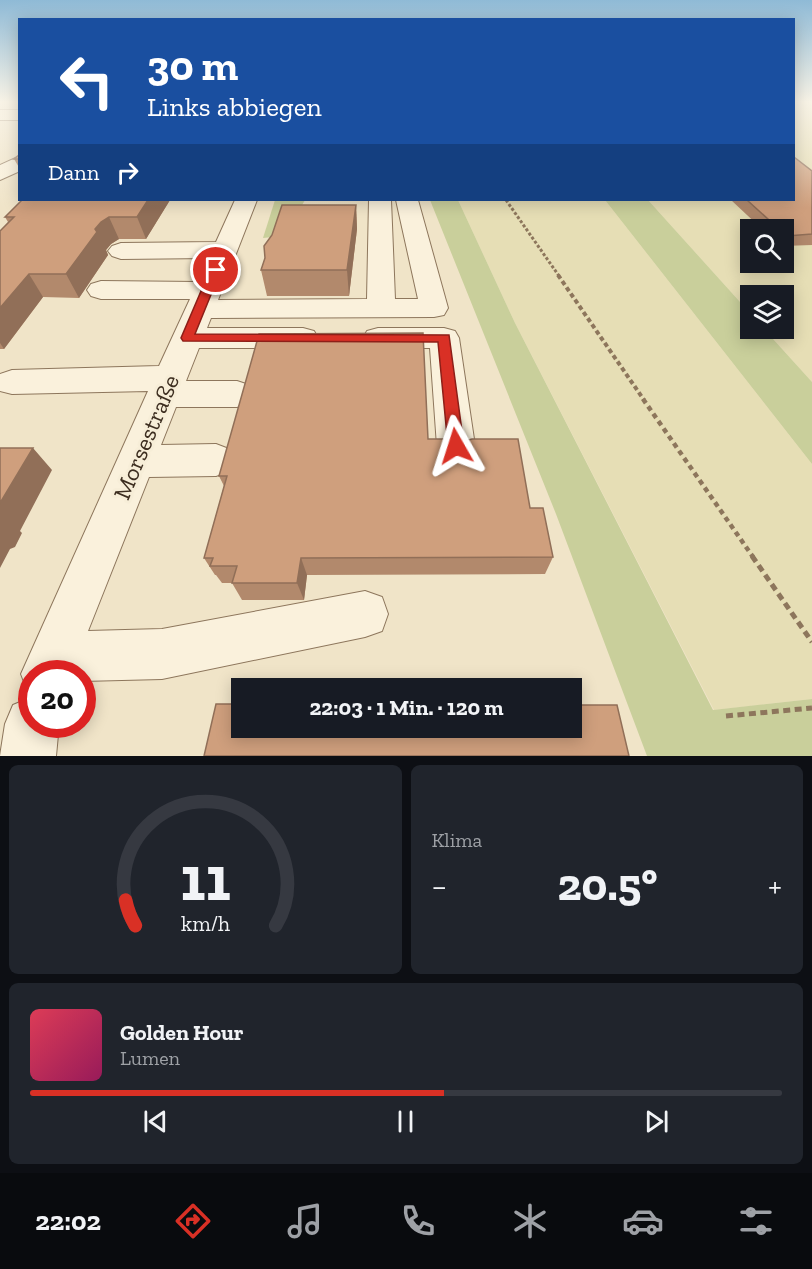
<!DOCTYPE html>
<html lang="de">
<meta charset="utf-8">
<style>
:root{--surface:#171b24;--page:#20242c;--text:#f1f3f6;--muted:#9ea1a6;--line:#363941;--accent:#d93025}
body{margin:0;font-family:"Zilla Slab",serif;background:var(--page);color:var(--text);height:100vh;display:flex;flex-direction:column;font-size:22px;white-space:nowrap}
*{box-sizing:border-box;margin:0}
p{font-size:20px;color:var(--muted)}
.icon{flex:none;width:33px;height:33px;fill:none;stroke:currentColor;stroke-width:2;stroke-linecap:round;stroke-linejoin:round}
.map{position:relative;height:756px;overflow:hidden}
.details{display:flex;flex-direction:column;gap:9px;padding:9px;background:#0d0f14;flex:1}
.details>*{flex:none}
.top-card{position:absolute;left:18px;top:18px;width:777px;height:183px;border-radius:0px;box-shadow:0 3px 15px #0003;background:#1a4fa0;color:#fff;overflow:hidden}
.controls{position:absolute;left:740px;top:219px;display:grid;gap:12px}
.controls a{display:grid;place-items:center;width:54px;height:54px;border-radius:0px;background:var(--surface);box-shadow:0 3px 15px #0003;font-size:30px}
.speed{position:absolute;left:18px;top:660px;display:flex;gap:12px;font-size:30px;font-weight:700;text-align:center}
.speed>*{display:grid;place-content:center;width:78px;height:78px;border-radius:50%;background:var(--surface);box-shadow:0 3px 15px #0003;line-height:1}
.speed .limit{border:9px solid #d22;background:#fff;color:#111}
.pin{position:absolute;display:grid;place-items:center;width:51px;height:51px;color:#fff;margin:-26px;border:3px solid #fff;border-radius:50%;box-shadow:0 2px 6px #0007}
.me{position:absolute;width:66px;margin:-33px;rotate:354deg;stroke-linejoin:round;filter:drop-shadow(0 0 4px #0008)}
.turn{display:flex;align-items:center;gap:21px;height:126px;padding:0 30px;font-size:27px}
.turn .icon{width:78px;height:78px;stroke-width:2.5}
.turn b{display:block;font-size:42px;line-height:51px}
.then{display:flex;align-items:center;height:57px;padding:0 30px;background:#0003;gap:12px;font-size:22px}
.big{font-size:45px;font-weight:700;line-height:1.1}
.details .tile{flex:1;display:flex;flex-direction:column;justify-content:center;gap:9px;min-width:0;padding:0 21px;border-radius:9px;background:var(--page)}
.details .dial{align-items:center;gap:0}
.dial svg{height:156px;overflow:visible;fill:none;stroke:var(--line);stroke-width:7;stroke-linecap:round;text-anchor:middle}
.dial text{fill:var(--text);stroke:none}
.song{display:flex;align-items:center;gap:18px}
.cover{width:72px;height:72px;border-radius:9px;background:linear-gradient(135deg,hsl(350 70% 55%),hsl(330 70% 35%))}
.played{height:6px;border-radius:3px;background:linear-gradient(90deg,var(--accent) 55%,var(--line) 55%)}
.keys{display:flex;justify-content:space-around;direction:ltr}
.heat{display:flex;justify-content:space-between;align-items:center;font-size:33px;direction:ltr}
.details .tiles{flex:1;display:grid;gap:9px;grid-template-columns:1fr 1fr}
.tile:last-child{grid-column:span 2}
.trip{position:absolute;left:231px;top:678px;width:351px;height:60px;border-radius:0px;background:var(--surface);box-shadow:0 3px 15px #0003;font-weight:700;line-height:60px;text-align:center}
.tabs{display:flex;height:96px;justify-content:space-around;align-items:center;background:#090b0e;color:var(--muted)}
.tabs .icon{width:42px;height:42px}
.tabs .active{color:var(--accent)}
.tabs b{font-size:27px;color:var(--text)}
.map>svg:first-child{display:block}
</style>
<div class="map">
<svg width="812" height="756" viewBox="0 0 812 756">
<rect width="100%" height="100%" fill="#f0e4c8"/>
<!-- farmland -->
<g fill="#e6deb5" fill-rule="evenodd">
<path d="M794,102h18v280l-48,-53 19,-1v-32h-33v17l-102,-113h146zM750,230h33v32h-33z"/>
<polygon points="458,200 605,200 812,464 812,699 714,710 515,323"/>
</g>
<!-- green -->
<g fill="#c9cf9b">
<polygon points="275,200 305,200 284,236 263,238"/>
<polygon points="430,200 458,200 515,323 713,710 812,699 812,756 647,756 556,514"/>
<polygon points="605,200 648,200 750,313 750,328 764,329 812,382 812,464"/>
</g>
<g fill="none" stroke-linecap="round" stroke-linejoin="round">
<!-- minor casing -->
<g stroke="#8d765c" stroke-width="2">
<g id="minor">
<rect x="0" y="110" width="20" height="10"/>
<polygon points="20,156 20,171 0,180 0,165"/>
<polygon points="235,200 257,200 218,300 367,299 369,200 391,200 395,299 418,299 396,200 418,200 448,308 444,315 434,317 211,318 207,328 303,328 314,331 318,338 314,345 303,348 199,348 186,381 237,381 249,385 254,394 249,403 237,407 176,407 161,445 216,444 229,449 235,460 229,471 216,476 149,477 88,631 162,629 365,591 382,597 388,614 382,631 365,637 162,679 82,681 82,674 32,674 32,693 28,692 21,674 148,391 12,394 0,391 0,374 12,370 159,366 190,299 101,299 91,296 87,290 91,284 101,281 197,282 209,258 121,259 112,256 108,251 112,246 121,243 216,242"/>
<polygon points="378,328 444,328 455,331 459,338 475,446 469,457 456,461 443,457 437,446 430,348 378,348 367,345 363,338 367,331"/>
<polygon points="32,697 32,724 59,724 56,756 0,756 5,724 13,705"/>
</g>
</g>
<!-- path-far3 -->
<polyline stroke="#8d765c" stroke-width="3" stroke-dasharray="3 2" stroke-linecap="butt" points="506,200 559,276"/>
<!-- path-far2 -->
<polyline stroke="#8d765c" stroke-width="4" stroke-dasharray="4.5 3" stroke-linecap="butt" points="558,275 644,400"/>
<!-- path-far1 -->
<polyline stroke="#8d765c" stroke-width="4.5" stroke-dasharray="5 4" stroke-linecap="butt" points="643,399 753,557"/>
<!-- path -->
<g stroke="#8d765c" stroke-width="5" stroke-dasharray="7 4.5" stroke-linecap="butt">
<polyline points="752,556 812,642"/>
<polyline points="726,716 812,708"/>
</g>
<!-- minor -->
<use href="#minor" fill="#faf1dc" fill-rule="evenodd"/>
</g>
<!-- wall -->
<g fill="#b2896c">
<polygon points="20,154 20,169 14,159"/>
<polygon points="812,171 812,245 783,246 783,230 763,230 731,200 794,200"/>
<polygon points="22,200 170,200 146,239 119,239 111,244 106,250 108,255 79,298 43,297 4,349 0,349 0,231 8,222 5,217"/>
<polygon points="356,205 357,229 349,296 267,296 261,270 272,235"/>
<polygon points="428,439 530,508 553,557 545,574 307,575 304,600 242,600 232,583 222,583 216,575 215,575 204,558 224,486 219,476"/>
</g>
<!-- shaded-wall -->
<g fill="#916f58">
<polygon points="148,200 170,200 146,239 137,217"/>
<polygon points="356,205 357,229 349,296 347,270"/>
<polygon points="109,217 119,239 111,244 106,250 108,255 79,298 66,274 95,229 101,222"/>
<polygon points="29,274 43,297 4,349 0,343 0,308"/>
<polygon points="33,448 52,470 20,531 22,533 15,547 10,549 0,568 0,503"/>
<polygon points="301,558 307,575 304,600 297,583"/>
</g>
<!-- building -->
<g fill="#cf9f7d" stroke="#916f58" stroke-width="1.5">
<polygon points="20,154 20,159 14,159"/>
<polygon points="794,157 812,171 812,234 787,236 783,232 783,230 780,230 747,200 794,200"/>
<polygon points="22,200 148,200 137,217 109,217 101,222 95,229 97,232 66,274 29,274 0,308 0,231 14,217 5,217"/>
<polygon points="282,205 356,205 347,270 261,270 265,258 264,246 272,235"/>
<polygon points="423,333 428,439 445,439 458,443 472,439 518,439 530,508 543,508 553,557 301,558 297,583 232,583 237,566 210,566 213,558 204,558 227,476 219,476 259,334"/>
<polygon points="0,448 33,448 0,503"/>
<polygon points="216,704 242,704 242,728 572,728 572,705 617,705 629,756 204,756"/>
</g>
<!-- sky -->
<linearGradient id="sky" x2="0" y2="1"><stop stop-color="#8fbad6"/><stop offset="0.49" stop-color="#f8f3e6"/><stop offset="1" stop-color="#f8f3e6" stop-opacity="0"/></linearGradient>
<rect width="812" height="208" fill="url(#sky)"/>
<!-- route -->
<polygon fill="#d93025" stroke="#8d1f18" stroke-width="1.5" points="216,267 221,270 195,334 449,335 464,446 461,451 456,452 451,451 448,446 438,342 183,341 181,338 210,270"/>
<g text-anchor="middle" dominant-baseline="central" stroke-width="6" stroke-linejoin="round" paint-order="stroke">
<!-- street labels -->
<g font-size="24" fill="#3d2e20" stroke="#f7eed8">
<text transform="translate(146 437) rotate(-67)">Morsestraße</text>
</g>
</g>
</svg>
<div class="controls">
<a><svg class="icon" aria-label="search" viewBox="0 0 24 24"><circle cx="10" cy="10" r="6"/><path d="M15 15l6 6"/></svg></a>
<a><svg class="icon" aria-label="layers" viewBox="0 0 24 24"><path d="M12 4l9 5-9 5-9-5zM3 14l9 5 9-5"/></svg></a>
</div>
<div class="speed"><div class="limit">20</div></div>
<div class="pin" style="left:216px;top:270px;background:#d93025"><svg class="icon" aria-label="arrive" viewBox="0 0 24 24"><path d="M6 21V4h12l-3 4 3 4H6"/></svg></div>
<svg class="me" style="left:456px;top:446px" viewBox="-20 -20 40 40"><path d="M0-17L14 15 0 8-14 15z" fill="#d93025" stroke="#fff" stroke-width="4"/></svg>
<div class="trip">22:03 · 1 Min. · 120 m</div>
<div class="top-card">
<div class="turn"><svg class="icon" aria-label="left" viewBox="0 0 24 24"><path d="M17 20v-9H6M10 6l-5 5 5 5"/></svg><div><b>30 m</b>Links abbiegen</div></div>
<div class="then">Dann<svg class="icon" aria-label="right" viewBox="0 0 24 24"><path d="M7 20v-9h11M14 6l5 5-5 5"/></svg></div>
</div>
</div>
<section class="details">
<div class="tiles">
<div class="tile dial"><svg viewBox="0 0 100 80">
<path d="M14 69A42 42 0 1 1 86 69"/>
<path d="M14 69A42 42 0 0 1 9 56" stroke="#d93025"/>
<text x="50" y="56" font-size="32" font-weight="700">11</text>
<text x="50" y="72" font-size="11">km/h</text>
</svg></div>
<div class="tile"><p>Klima</p>
<div class="heat"><a>−</a><b class="big">20.5°</b><a>+</a></div>
</div>
<div class="tile">
<div class="song"><i class="cover"></i><div><b>Golden Hour</b><p>Lumen</p></div></div>
<div class="played"></div>
<div class="keys"><svg class="icon" aria-label="previous" viewBox="0 0 24 24"><path d="M18 5L8 12l10 7zM5 5v14"/></svg><svg class="icon" aria-label="pause" viewBox="0 0 24 24"><path d="M8 5v14M16 5v14"/></svg><svg class="icon" aria-label="next" viewBox="0 0 24 24"><path d="M6 5l10 7-10 7zM19 5v14"/></svg></div>
</div>
</div>
</section>
<nav class="tabs">
<b>22:02</b>
<svg class="icon active" aria-label="directions" viewBox="0 0 24 24"><path d="M12 3l9 9-9 9-9-9zM9 14v-3h6M13 9l2 2-2 2"/></svg>
<svg class="icon" aria-label="music" viewBox="0 0 24 24"><path d="M9 18V5l10-2v13"/><circle cx="6" cy="18" r="3"/><circle cx="16" cy="16" r="3"/></svg>
<svg class="icon" aria-label="phone" viewBox="0 0 24 24"><path d="M5 4h4l2 5-3 2q2 4 5 5l2-3 5 2v4C11 20 4 13 5 4z"/></svg>
<svg class="icon" aria-label="climate" viewBox="0 0 24 24"><path d="M12 3v18M4 7l16 10M4 17L20 7"/></svg>
<svg class="icon" aria-label="car" viewBox="0 0 24 24"><path d="M5 17H2v-5l4-1 3-4h7l3 4 3 1v5h-3M9 17h6M6 11h13"/><circle cx="7" cy="17" r="2"/><circle cx="17" cy="17" r="2"/></svg>
<svg class="icon" aria-label="filters" viewBox="0 0 24 24"><path d="M4 7h16M4 17h16"/><circle cx="9" cy="7" r="2"/><circle cx="15" cy="17" r="2"/></svg>
</nav>
